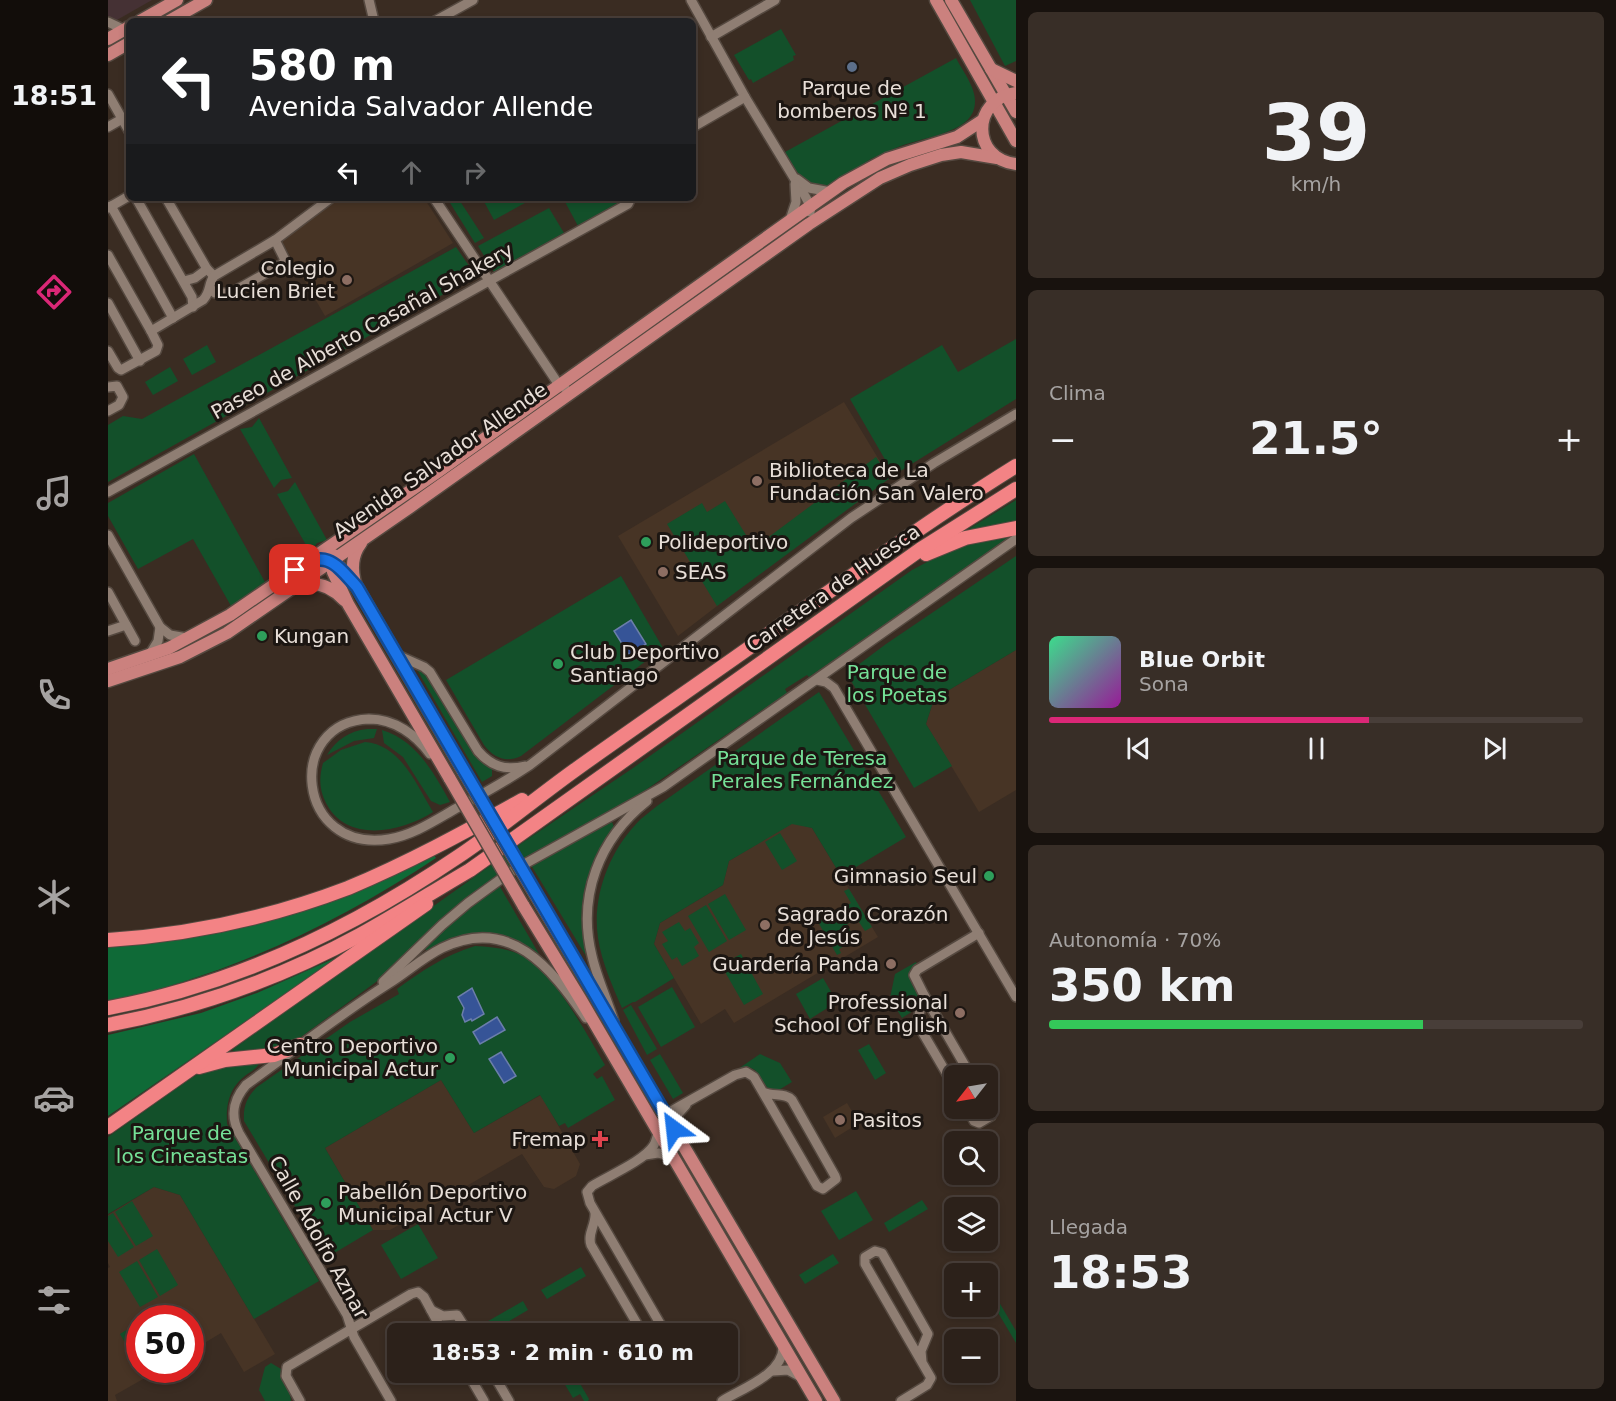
<!DOCTYPE html>
<html lang="es">
<meta charset="utf-8">
<style>
:root{--surface:#2c211a;--page:#382e27;--text:#f1f3f6;--muted:#a6a3a2;--line:#483e39;--accent:#db2777}
body{margin:0;font-family:"DejaVu Sans",sans-serif;background:var(--page);color:var(--text);height:100vh;display:flex;flex-direction:column;font-size:22px;white-space:nowrap}
*{box-sizing:border-box;margin:0}
p{font-size:20px;color:var(--muted)}
.icon{flex:none;width:33px;height:33px;fill:none;stroke:currentColor;stroke-width:2;stroke-linecap:round;stroke-linejoin:round}
.map{position:relative;flex:1;overflow:hidden}
.side{display:flex;flex-direction:column;gap:12px;padding:12px;background:#18120e;width:600px}
.side>*{flex:none}
.top-card{position:absolute;left:18px;top:18px;width:570px;height:183px;border-radius:9px;box-shadow:0 3px 9px #0003,0 0 0 2px var(--line);background:#202124;color:#fff;overflow:hidden}
.needle{width:39px;rotate:239deg}
.tools{position:absolute;left:836px;top:1065px;display:grid;gap:12px}
.tools a{display:grid;place-items:center;width:54px;height:54px;border-radius:9px;background:var(--surface);box-shadow:0 3px 9px #0003,0 0 0 2px var(--line);font-size:30px}
.speed{position:absolute;left:18px;top:1305px;display:flex;gap:12px;font-size:30px;font-weight:700;text-align:center}
.speed>*{display:grid;place-content:center;width:78px;height:78px;border-radius:50%;background:var(--surface);box-shadow:0 3px 9px #0003,0 0 0 2px var(--line);line-height:1}
.speed .limit{border:9px solid #d22;background:#fff;color:#111}
.pin{position:absolute;display:grid;place-items:center;width:51px;height:51px;color:#fff;margin:-26px;border-radius:12px;box-shadow:0 3px 9px #0006}
.me{position:absolute;width:66px;margin:-33px;rotate:330deg;stroke-linejoin:round;filter:drop-shadow(0 0 4px #0008)}
.turn{display:flex;align-items:center;gap:21px;height:126px;padding:0 24px;font-size:27px}
.turn .icon{width:78px;height:78px;stroke-width:2.5}
.turn b{display:block;font-size:42px;line-height:51px}
.lanes{display:flex;align-items:center;height:57px;padding:0 24px;background:#0003;justify-content:center;gap:30px;direction:ltr}
.lanes .off{opacity:.35}
.big{font-size:45px;font-weight:700;line-height:1.1}
.side .widget{flex:1;display:flex;flex-direction:column;justify-content:center;gap:9px;min-width:0;padding:0 21px;border-radius:9px;background:var(--page)}
.side .dial{align-items:center;gap:0}
.dial b{font-size:78px;line-height:1}
.song{display:flex;align-items:center;gap:18px}
.cover{width:72px;height:72px;border-radius:9px;background:linear-gradient(135deg,hsl(150 70% 55%),hsl(300 70% 35%))}
.played{height:6px;border-radius:3px;background:linear-gradient(90deg,var(--accent) 60%,var(--line) 60%)}
.keys{display:flex;justify-content:space-around;direction:ltr}
.heat{display:flex;justify-content:space-between;align-items:center;font-size:33px;direction:ltr}
.charge{height:9px;border-radius:4px;background:linear-gradient(90deg,#34c759 70%,var(--line) 0)}
.trip{position:absolute;left:279px;top:1323px;width:351px;height:60px;border-radius:9px;background:var(--surface);box-shadow:0 3px 9px #0003,0 0 0 2px var(--line);font-weight:700;line-height:60px;text-align:center}
main{display:flex;flex:1;min-height:0}
.tabs{display:flex;flex-direction:column;width:108px;justify-content:space-around;align-items:center;background:#120d0a;color:var(--muted)}
.tabs .icon{width:42px;height:42px}
.tabs .current{color:var(--accent)}
.tabs b{font-size:27px;color:var(--text)}
.map>svg:first-child{display:block}
</style>
<main>
<nav class="tabs">
<b>18:51</b>
<svg class="icon current" aria-label="directions" viewBox="0 0 24 24"><path d="M12 3l9 9-9 9-9-9zM9 14v-3h6M13 9l2 2-2 2"/></svg>
<svg class="icon" aria-label="music" viewBox="0 0 24 24"><path d="M9 18V5l10-2v13"/><circle cx="6" cy="18" r="3"/><circle cx="16" cy="16" r="3"/></svg>
<svg class="icon" aria-label="phone" viewBox="0 0 24 24"><path d="M5 4h4l2 5-3 2q2 4 5 5l2-3 5 2v4C11 20 4 13 5 4z"/></svg>
<svg class="icon" aria-label="climate" viewBox="0 0 24 24"><path d="M12 3v18M4 7l16 10M4 17L20 7"/></svg>
<svg class="icon" aria-label="car" viewBox="0 0 24 24"><path d="M5 17H2v-5l4-1 3-4h7l3 4 3 1v5h-3M9 17h6M6 11h13"/><circle cx="7" cy="17" r="2"/><circle cx="17" cy="17" r="2"/></svg>
<svg class="icon" aria-label="filters" viewBox="0 0 24 24"><path d="M4 7h16M4 17h16"/><circle cx="9" cy="7" r="2"/><circle cx="15" cy="17" r="2"/></svg>
</nav>
<div class="map">
<svg width="908" height="1401" viewBox="0 0 908 1401">
<rect width="100%" height="100%" fill="#3a2c22"/>
<!-- built -->
<g fill="#473425">
<polygon points="233,198 316,198 345,243 217,316 173,240"/>
<polygon points="736,402 782,478 704,533 570,636 510,536"/>
<polygon points="908,650 908,790 871,812 818,724 826,699"/>
<polygon points="684,823 704,828 770,937 626,1023 617,1009 593,1024 546,944 552,923 615,885 621,861"/>
<polygon points="333,1080 366,1133 433,1095 472,1164 468,1176 446,1189 436,1187 414,1154 282,1230 265,1230 217,1148"/>
<polygon points="739,1103 751,1123 727,1138 715,1117"/>
<polygon points="46,1187 72,1195 167,1354 136,1372 113,1333 83,1351 82,1318 32,1318 32,1370 51,1370 7,1395 9,1401 0,1401 0,1268 2,1267 0,1263 0,1215"/>
</g>
<!-- industrial -->
<polygon fill="#453134" points="0,0 44,0 0,25"/>
<!-- green -->
<g fill="#13502a">
<polygon points="862,0 908,0 908,61 897,66"/>
<polygon points="673,29 688,55 685,56 686,60 645,83 643,79 641,80 626,55"/>
<path d="M848,58c8,16 25,35 17,54 -10,23 -56,26 -77,36 -8,3 -17,7 -25,11 -14,8 -36,29 -52,28 -17,-2 -26,-21 -34,-35z"/>
<polygon points="339,198 350,198 376,238 367,243"/>
<polygon points="374,198 426,198 386,220"/>
<polygon points="459,198 516,198 517,199 470,226 456,200"/>
<polygon points="441,208 456,233 386,272 370,246"/>
<polygon points="348,247 368,276 0,482 0,425 15,416 34,419"/>
<polygon points="908,339 908,399 786,475 742,399 834,345 850,372"/>
<polygon points="99,345 108,362 84,375 75,359"/>
<polygon points="62,367 70,381 45,395 37,382"/>
<polygon points="151,418 184,478 173,480 166,488 132,429 144,427"/>
<polygon points="86,454 157,582 123,606 85,539 30,569 0,516 0,503"/>
<polygon points="768,457 782,478 609,606 559,524 594,503 599,512 617,501 646,548"/>
<polygon points="187,482 219,540 209,543 202,552 169,494 180,491"/>
<polygon points="908,500 908,524 854,533"/>
<polygon points="897,535 899,537 899,540 701,677 699,675 677,689 679,693 526,798 423,855 380,883 347,908 272,979 193,1037 171,1048 128,1052 124,1050 414,843 525,768 804,570 853,544"/>
<polygon points="908,556 908,650 826,699 818,724 844,766 806,788 742,679 742,671 778,644"/>
<path d="M513,576l42,72 -142,108c-15,7 -27,2 -37,-11l-38,-65z"/>
<polygon points="308,668 315,671 321,677 368,756 384,769 384,776 374,782"/>
<path d="M711,692l87,145 -65,39 -29,-48 -20,-4 -63,37 -6,24 -63,38 -6,21 20,34 -39,24h-2l-11,6c-10,-23 -20,-45 -24,-70 -6,-40 10,-84 38,-114 6,-7 14,-12 21,-18z"/>
<path d="M259,729h10l-3,9 -20,3 -27,14c9,-15 22,-24 40,-26z"/>
<path d="M274,730c34,10 52,43 68,72l-10,3 -9,-4 -28,-44 -19,-14z"/>
<path d="M257,742c36,3 51,42 68,70 -31,20 -86,32 -107,-9 -7,-13 -7,-26 -3,-40l18,-13z"/>
<path d="M504,822l2,5c-21,28 -34,61 -32,97 0,10 3,22 4,32l-55,-91z"/>
<polygon points="672,833 689,861 674,870 657,842"/>
<path d="M391,885l40,69c-36,-24 -75,-24 -112,-3l-2,-2c22,-24 48,-45 74,-64z"/>
<polygon points="741,889 764,927 757,931 749,919 739,924 745,936 736,941 738,945 731,949 733,953 729,955 710,922 719,917 721,921 728,917 727,912 743,903 736,891"/>
<polygon points="617,894 638,930 621,940 600,904"/>
<polygon points="598,905 619,941 601,952 580,916"/>
<polygon points="571,922 577,931 582,928 591,943 586,947 591,956 574,966 569,957 564,960 554,944 560,941 554,932"/>
<path d="M367,946c20,1 41,3 57,16 26,19 56,74 73,103l-12,9 4,5 5,-3 13,24 -47,28 -3,-5 -6,3 -19,-31 -66,38 -33,-53 -116,68 48,82 -47,28 -82,-137c-1,-15 3,-24 13,-34l93,-65 49,-28 -2,-5c25,-18 48,-34 78,-43z"/>
<polygon points="633,954 655,994 636,1005 613,965"/>
<path d="M808,962l1,2c-14,10 -4,22 3,34l-4,11 -14,9 -12,-20 5,-24z"/>
<polygon points="715,978 729,1002 702,1019 688,994"/>
<polygon points="564,987 587,1027 553,1047 530,1007"/>
<polygon points="523,1005 549,1049 539,1055 515,1010"/>
<polygon points="761,1044 778,1073 767,1080 750,1050"/>
<polygon points="552,1054 575,1093 565,1099 542,1060"/>
<polygon points="652,1054 672,1063 684,1082 669,1091 661,1090 647,1070 641,1067 630,1069"/>
<path d="M152,1061c-3,8 -7,9 -14,14 -17,13 -20,29 -19,49l92,157 -65,38 -74,-124 -26,-8 -46,27v-77l82,-58 15,-9 13,-4z"/>
<polygon points="748,1191 765,1220 731,1240 713,1211"/>
<polygon points="814,1200 820,1209 781,1232 776,1223"/>
<polygon points="24,1201 45,1236 28,1246 7,1212"/>
<polygon points="5,1213 26,1247 10,1257 0,1241 0,1216"/>
<polygon points="310,1224 330,1258 293,1279 273,1245"/>
<polygon points="49,1249 70,1285 52,1296 31,1260"/>
<polygon points="725,1254 731,1263 697,1284 691,1275"/>
<polygon points="29,1261 50,1297 32,1307 11,1272"/>
<polygon points="473,1267 478,1276 439,1299 433,1290"/>
<polygon points="881,1285 908,1331 908,1343 879,1294 879,1286"/>
<polygon points="415,1301 420,1310 381,1333 375,1324"/>
<polygon points="31,1322 31,1367 12,1334"/>
<path d="M163,1363l10,6c-2,13 10,20 10,32h-26l-6,-11 6,-23z"/>
<polygon points="450,1373 466,1373 481,1399 480,1401 476,1401 472,1394 465,1398"/>
</g>
<!-- forest -->
<g fill="#0f6a37">
<path d="M326,855l2,3c-101,67 -210,118 -328,144v-55l44,-4 53,-9z"/>
<polygon points="234,955 0,1116 0,1035 93,1013 149,993"/>
</g>
<!-- water -->
<g fill="#365497" stroke="#6b7eaa" stroke-width="1.5">
<polygon points="523,620 538,644 521,655 506,631"/>
<polygon points="364,988 376,1014 364,1021 363,1019 357,1022 354,1015 356,1008 350,997"/>
<polygon points="389,1017 397,1030 372,1044 365,1032"/>
<polygon points="393,1052 408,1076 396,1083 381,1059"/>
</g>
<g fill="none" stroke-linecap="round" stroke-linejoin="round">
<!-- minor casing -->
<g stroke="#554940" stroke-width="12">
<g id="minor">
<polyline points="261,0 266,21"/>
<polyline points="583,0 637,97 697,196 703,207 702,212"/>
<polyline points="327,21 365,0"/>
<polyline points="0,22 19,31"/>
<polyline points="603,37 667,0"/>
<polyline points="0,94 21,131"/>
<polyline points="0,127 14,119"/>
<polyline points="585,127 637,97"/>
<polyline points="689,179 701,188 723,192"/>
<polyline points="28,198 84,297 85,307"/>
<polyline points="58,198 99,269 106,276"/>
<polyline points="326,198 451,385 457,388"/>
<polyline points="3,206 65,318"/>
<polyline points="0,208 21,196"/>
<polyline points="682,220 688,202 687,184"/>
<polyline points="0,255 43,331"/>
<polyline points="76,281 87,278 99,269"/>
<polyline points="102,288 107,293 123,293 174,264 177,260 167,240"/>
<polyline points="0,303 32,361"/>
<path d="M0,351l10,17 3,2 35,-19 2,-6 -7,-14 52,-31c8,-8 5,-16 11,-24l61,-36 56,-42"/>
<polyline points="0,387 9,386 15,397 11,405 0,411"/>
<polyline points="0,492 520,204 523,198"/>
<polyline points="0,535 52,627 62,635 79,638"/>
<polyline points="0,592 27,641"/>
<polyline points="0,631 18,625"/>
<polyline points="42,654 50,641 52,627"/>
<path d="M287,654l29,13 6,5 48,79c13,15 27,20 47,15"/>
<polyline points="709,680 718,682 726,688 908,997"/>
<path d="M322,754c-14,-19 -35,-35 -61,-35 -85,3 -73,135 20,120 24,-4 45,-18 66,-30 26,-14 51,-28 75,-44l321,-247 83,-55 82,-49"/>
<polyline points="275,982 334,925 360,903 404,871 555,787 908,539"/>
<polyline points="816,995 809,1023 846,1086"/>
<path d="M506,1021c-7,-22 -17,-43 -22,-65 -15,-60 7,-117 55,-155"/>
<polyline points="863,1076 816,995 806,975 809,970 871,933"/>
<polyline points="859,1108 866,1121 871,1123 883,1116 884,1111 879,1103"/>
<polyline points="566,1129 570,1114 578,1105"/>
<polyline points="537,1155 550,1153 563,1156"/>
<path d="M487,1213c1,12 -8,21 -4,32l52,89"/>
<polyline points="323,1310 335,1316 349,1315 361,1334"/>
<path d="M555,1334l-1,-7 -72,-124 -3,-11 5,-6c16,-10 52,-25 62,-41 5,-10 4,-21 12,-31l69,-39 11,-3 8,5 63,109 6,3 13,-10 -1,-3 -43,-76c-7,-8 -19,-3 -29,-8"/>
<polyline points="665,1371 680,1370 693,1377"/>
<polyline points="359,1372 376,1401"/>
<polyline points="384,1372 401,1401"/>
<polyline points="192,1401 178,1376 179,1367 303,1294 310,1292 316,1297 336,1334"/>
<path d="M283,1401l-37,-64 -7,-22 -108,-182c-9,-18 -6,-33 7,-48 47,-34 93,-70 142,-101 18,-11 34,-26 54,-36 68,-33 109,20 144,70"/>
<path d="M614,1401c21,-13 61,-27 61,-54"/>
<polyline points="793,1401 819,1385 823,1378 757,1264 757,1257 767,1251 774,1253 820,1334 813,1351 814,1362"/>
</g>
</g>
<!-- major casing -->
<g stroke="#554940" stroke-width="15">
<g id="major">
<polyline points="828,0 908,141"/>
<polyline points="843,0 908,112"/>
<polyline points="32,21 69,0"/>
<polyline points="61,21 98,0"/>
<polyline points="0,39 21,27"/>
<polyline points="0,55 21,43"/>
<polyline points="883,69 908,81"/>
<path d="M908,93c-45,6 -45,66 0,71"/>
<polyline points="226,555 223,561 225,572 240,604 342,779"/>
<polyline points="221,561 232,567 249,587 355,771"/>
<path d="M192,585c17,-4 32,2 44,15"/>
<path d="M248,586c-5,-16 -5,-30 5,-43"/>
<polyline points="0,669 61,648 122,615 331,471 735,183 779,159 849,137 875,120"/>
<polyline points="0,681 72,657 119,633 302,507 701,224 772,178 802,165 833,155 853,152 889,158"/>
<polyline points="428,896 726,1401"/>
<polyline points="415,905 473,1000 708,1401"/>
</g>
</g>
<!-- highway casing -->
<g stroke="#554940" stroke-width="16">
<g id="highway">
<polyline points="818,554 857,538 908,528"/>
<path d="M0,940c81,-5 164,-23 240,-52 60,-25 117,-56 174,-88"/>
<path d="M0,1008c126,-23 245,-80 351,-152 40,-27 77,-58 116,-86 67,-48 135,-94 202,-142 79,-55 157,-111 239,-162"/>
<path d="M0,1025c88,-17 173,-47 252,-90 38,-21 74,-44 110,-65l451,-321 95,-60"/>
<polyline points="91,1067 117,1060 166,1055 192,1045"/>
<polyline points="0,1127 318,904"/>
</g>
</g>
<!-- minor -->
<use href="#minor" stroke="#8f7e73" stroke-width="9"/>
<!-- major -->
<use href="#major" stroke="#cb817e" stroke-width="12"/>
<!-- highway -->
<use href="#highway" stroke="#f38385" stroke-width="14"/>
<!-- major-bridge casing -->
<g stroke="#554940" stroke-width="15" stroke-linecap="butt">
<g id="major-bridge">
<polyline points="355,771 428,896"/>
<polyline points="342,779 415,905"/>
</g>
</g>
<!-- major-bridge -->
<use href="#major-bridge" stroke="#cb817e" stroke-width="12"/>
</g>
<g fill="none" stroke-linecap="round" stroke-linejoin="round">
<!-- route casing -->
<g stroke="#114b97" stroke-width="15">
<path id="route" d="M187,570c31,-22 41,-6 62,17l317,542"/>
</g>
<!-- route -->
<use href="#route" stroke="#1a73e8" stroke-width="10"/>
</g>
<!-- markers -->
<circle fill="#5c6f8a" stroke="#1c1612" stroke-width="2" cx="744" cy="67" r="6"/>
<g fill="#8d6e63" stroke="#1c1612" stroke-width="2">
<circle cx="239" cy="280" r="6"/>
<circle cx="649" cy="481" r="6"/>
<circle cx="555" cy="572" r="6"/>
<circle cx="657" cy="925" r="6"/>
<circle cx="783" cy="964" r="6"/>
<circle cx="852" cy="1013" r="6"/>
<circle cx="732" cy="1120" r="6"/>
</g>
<g fill="#2e9e5b" stroke="#1c1612" stroke-width="2">
<circle cx="538" cy="542" r="6"/>
<circle cx="154" cy="636" r="6"/>
<circle cx="450" cy="664" r="6"/>
<circle cx="881" cy="876" r="6"/>
<circle cx="342" cy="1058" r="6"/>
<circle cx="218" cy="1203" r="6"/>
</g>
<path fill="#e0444e" stroke="#1c1612" stroke-width="2" d="M489 1130h6v6h6v6h-6v6h-6v-6h-6v-6h6z"/>
<g text-anchor="middle" dominant-baseline="central" stroke-width="6" stroke-linejoin="round" paint-order="stroke">
<!-- poi labels -->
<g font-size="20" fill="#e8dfd8" stroke="#1c1612" text-anchor="start">
<text x="744" y="88" text-anchor="middle">Parque de<tspan x="744" dy="23">bomberos Nº 1</tspan></text>
<text x="227" y="268" text-anchor="end">Colegio<tspan x="227" dy="23">Lucien Briet</tspan></text>
<text x="661" y="470">Biblioteca de La<tspan x="661" dy="23">Fundación San Valero</tspan></text>
<text x="550" y="542">Polideportivo</text>
<text x="567" y="572">SEAS</text>
<text x="166" y="636">Kungan</text>
<text x="462" y="652">Club Deportivo<tspan x="462" dy="23">Santiago</tspan></text>
<text x="869" y="876" text-anchor="end">Gimnasio Seul</text>
<text x="669" y="914">Sagrado Corazón<tspan x="669" dy="23">de Jesús</tspan></text>
<text x="771" y="964" text-anchor="end">Guardería Panda</text>
<text x="840" y="1002" text-anchor="end">Professional<tspan x="840" dy="23">School Of English</tspan></text>
<text x="330" y="1046" text-anchor="end">Centro Deportivo<tspan x="330" dy="23">Municipal Actur</tspan></text>
<text x="744" y="1120">Pasitos</text>
<text x="478" y="1139" text-anchor="end">Fremap</text>
<text x="230" y="1192">Pabellón Deportivo<tspan x="230" dy="23">Municipal Actur V</tspan></text>
</g>
<!-- street labels -->
<g font-size="20" fill="#e8dfd8" stroke="#1c1612">
<text transform="translate(254 331) rotate(-29)">Paseo de Alberto Casañal Shakery</text>
<text transform="translate(332 460) rotate(-35)">Avenida Salvador Allende</text>
<text transform="translate(725 588) rotate(-35)">Carretera de Huesca</text>
<text transform="translate(211 1237) rotate(61)">Calle Adolfo Aznar</text>
</g>
<!-- park labels -->
<g font-size="20" fill="#75e197" stroke="#1c1612">
<text x="789" y="672">Parque de<tspan x="789" dy="23">los Poetas</tspan></text>
<text x="694" y="758">Parque de Teresa<tspan x="694" dy="23">Perales Fernández</tspan></text>
<text x="74" y="1133">Parque de<tspan x="74" dy="23">los Cineastas</tspan></text>
</g>
</g>
</svg>
<div class="tools">
<a><svg class="needle" viewBox="-14 -14 28 28"><path d="M0-13l5 13h-10z" fill="#e53935"/><path d="M0 13l5-13h-10z" fill="#a6a3a2"/></svg></a>
<a><svg class="icon" aria-label="search" viewBox="0 0 24 24"><circle cx="10" cy="10" r="6"/><path d="M15 15l6 6"/></svg></a>
<a><svg class="icon" aria-label="layers" viewBox="0 0 24 24"><path d="M12 4l9 5-9 5-9-5zM3 14l9 5 9-5"/></svg></a>
<a>+</a>
<a>−</a>
</div>
<div class="speed"><div class="limit">50</div></div>
<div class="pin" style="left:187px;top:570px;background:#d93025"><svg class="icon" aria-label="arrive" viewBox="0 0 24 24"><path d="M6 21V4h12l-3 4 3 4H6"/></svg></div>
<svg class="me" style="left:566px;top:1129px" viewBox="-20 -20 40 40"><path d="M0-17L14 15 0 8-14 15z" fill="#1a73e8" stroke="#fff" stroke-width="4"/></svg>
<div class="trip">18:53 · 2 min · 610 m</div>
<div class="top-card">
<div class="turn"><svg class="icon" aria-label="left" viewBox="0 0 24 24"><path d="M17 20v-9H6M10 6l-5 5 5 5"/></svg><div><b>580 m</b>Avenida Salvador Allende</div></div>
<div class="lanes"><svg class="icon" aria-label="left" viewBox="0 0 24 24"><path d="M17 20v-9H6M10 6l-5 5 5 5"/></svg><svg class="icon off" aria-label="ahead" viewBox="0 0 24 24"><path d="M12 20V5M6 11l6-6 6 6"/></svg><svg class="icon off" aria-label="right" viewBox="0 0 24 24"><path d="M7 20v-9h11M14 6l5 5-5 5"/></svg></div>
</div>
</div>
<section class="side">
<div class="widget dial"><b>39</b><p>km/h</p></div>
<div class="widget"><p>Clima</p>
<div class="heat"><a>−</a><b class="big">21.5°</b><a>+</a></div>
</div>
<div class="widget">
<div class="song"><i class="cover"></i><div><b>Blue Orbit</b><p>Sona</p></div></div>
<div class="played"></div>
<div class="keys"><svg class="icon" aria-label="previous" viewBox="0 0 24 24"><path d="M18 5L8 12l10 7zM5 5v14"/></svg><svg class="icon" aria-label="pause" viewBox="0 0 24 24"><path d="M8 5v14M16 5v14"/></svg><svg class="icon" aria-label="next" viewBox="0 0 24 24"><path d="M6 5l10 7-10 7zM19 5v14"/></svg></div>
</div>
<div class="widget"><p>Autonomía · 70%</p><b class="big">350 km</b><div class="charge"></div></div>
<div class="widget"><p>Llegada</p><b class="big">18:53</b></div>
</section>
</main>
